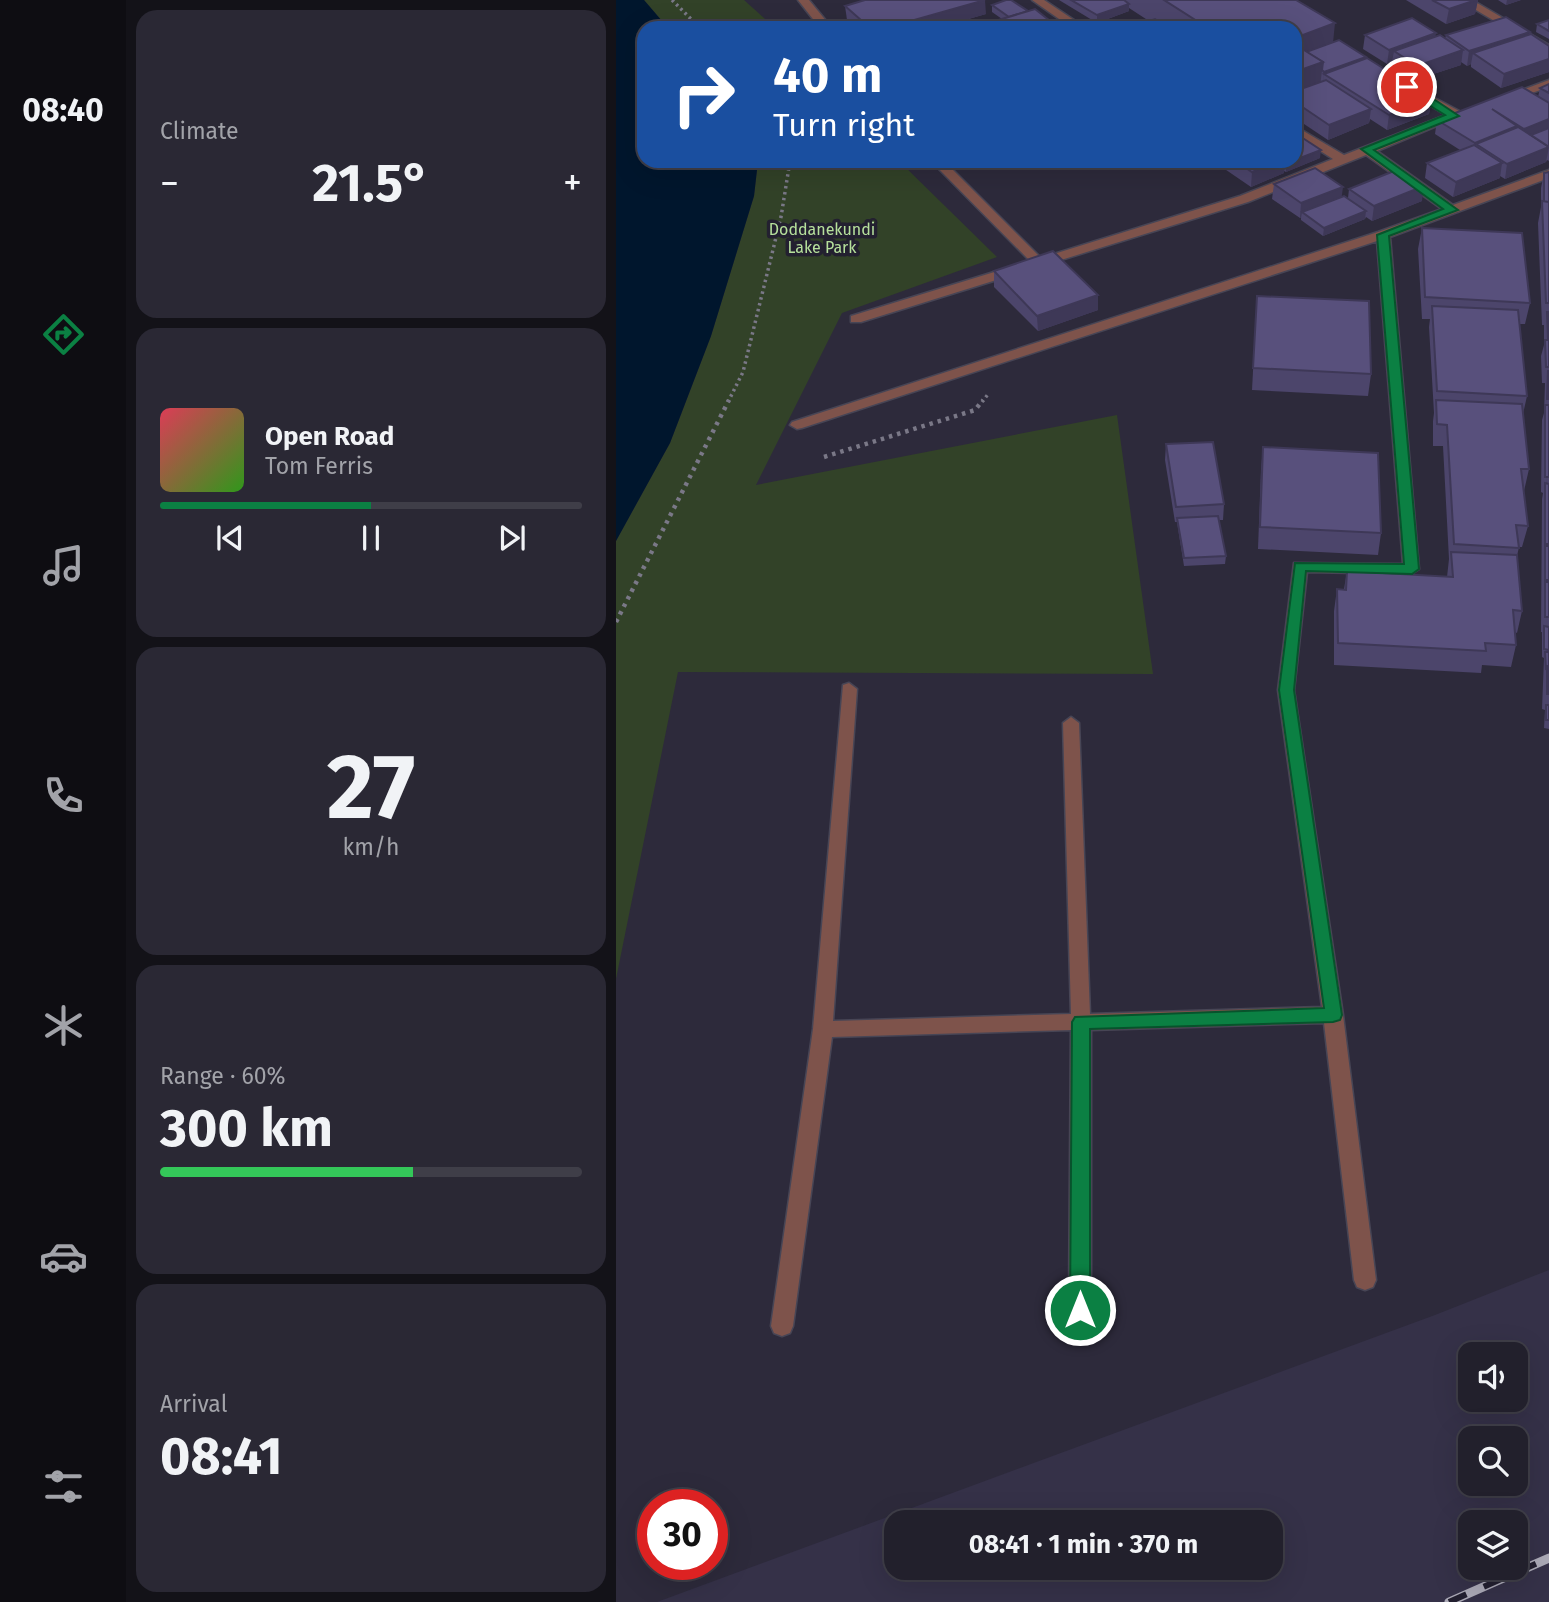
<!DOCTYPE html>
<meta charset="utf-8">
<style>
:root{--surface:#22202c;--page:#2a2834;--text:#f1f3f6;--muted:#a2a3a9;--line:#3f3e48;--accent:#0b8043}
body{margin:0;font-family:"Fira Sans",sans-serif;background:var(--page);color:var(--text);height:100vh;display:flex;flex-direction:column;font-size:26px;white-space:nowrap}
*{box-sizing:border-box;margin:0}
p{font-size:23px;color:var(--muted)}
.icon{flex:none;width:38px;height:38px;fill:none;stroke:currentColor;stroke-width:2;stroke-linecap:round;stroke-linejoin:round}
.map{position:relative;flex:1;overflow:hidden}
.drawer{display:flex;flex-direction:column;gap:10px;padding:10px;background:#131218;width:490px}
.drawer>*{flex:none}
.guide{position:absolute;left:21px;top:21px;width:665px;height:147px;border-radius:21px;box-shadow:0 7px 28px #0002,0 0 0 2px var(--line);background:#1a4fa0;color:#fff;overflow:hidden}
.buttons{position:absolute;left:842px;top:1342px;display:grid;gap:14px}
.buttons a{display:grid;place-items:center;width:70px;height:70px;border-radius:14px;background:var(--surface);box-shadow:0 7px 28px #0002,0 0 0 2px var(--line);font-size:35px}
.speed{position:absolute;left:21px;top:1489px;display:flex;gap:14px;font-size:35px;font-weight:700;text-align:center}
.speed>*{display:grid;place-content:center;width:91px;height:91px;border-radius:50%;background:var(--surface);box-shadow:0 7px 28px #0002,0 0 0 2px var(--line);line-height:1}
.speed .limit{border:10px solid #d22;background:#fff;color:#111}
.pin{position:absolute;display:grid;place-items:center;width:60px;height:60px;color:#fff;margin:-30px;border:4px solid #fff;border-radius:50%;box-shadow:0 2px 7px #0007}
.me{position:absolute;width:77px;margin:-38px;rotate:0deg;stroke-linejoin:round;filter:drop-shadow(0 0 5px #0008)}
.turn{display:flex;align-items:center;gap:24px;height:147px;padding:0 21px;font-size:32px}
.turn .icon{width:91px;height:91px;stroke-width:2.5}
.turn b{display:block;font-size:49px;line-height:60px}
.big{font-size:52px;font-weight:700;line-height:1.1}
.drawer .widget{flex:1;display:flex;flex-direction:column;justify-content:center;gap:10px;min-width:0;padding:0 24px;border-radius:21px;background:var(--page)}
.drawer .dial{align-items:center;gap:0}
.dial b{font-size:91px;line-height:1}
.song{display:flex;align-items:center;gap:21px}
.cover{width:84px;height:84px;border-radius:10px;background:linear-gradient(135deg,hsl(350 70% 55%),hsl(110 70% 35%))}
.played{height:7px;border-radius:4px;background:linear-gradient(90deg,var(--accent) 50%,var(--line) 50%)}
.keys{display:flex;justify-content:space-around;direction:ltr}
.heat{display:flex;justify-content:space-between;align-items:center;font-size:38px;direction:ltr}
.charge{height:10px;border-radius:5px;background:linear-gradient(90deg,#34c759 60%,var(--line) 0)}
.trip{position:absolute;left:268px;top:1510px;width:399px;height:70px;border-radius:21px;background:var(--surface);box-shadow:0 7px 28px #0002,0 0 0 2px var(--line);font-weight:700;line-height:70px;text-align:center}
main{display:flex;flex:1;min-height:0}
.dock{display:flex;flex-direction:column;width:126px;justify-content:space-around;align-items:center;background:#0e0d12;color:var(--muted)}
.dock .icon{width:49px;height:49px}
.dock .selected{color:var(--accent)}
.dock b{font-size:32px;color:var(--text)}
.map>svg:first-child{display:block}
</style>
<main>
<nav class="dock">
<b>08:40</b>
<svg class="icon selected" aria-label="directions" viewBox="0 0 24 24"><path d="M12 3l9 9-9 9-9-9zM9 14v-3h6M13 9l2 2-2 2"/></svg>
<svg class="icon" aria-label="music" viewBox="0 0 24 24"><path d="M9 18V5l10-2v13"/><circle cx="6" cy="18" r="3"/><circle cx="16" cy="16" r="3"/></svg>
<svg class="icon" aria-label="phone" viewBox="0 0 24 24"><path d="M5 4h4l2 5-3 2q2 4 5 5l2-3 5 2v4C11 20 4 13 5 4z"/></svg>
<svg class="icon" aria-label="climate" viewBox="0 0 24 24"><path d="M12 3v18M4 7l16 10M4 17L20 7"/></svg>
<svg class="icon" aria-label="car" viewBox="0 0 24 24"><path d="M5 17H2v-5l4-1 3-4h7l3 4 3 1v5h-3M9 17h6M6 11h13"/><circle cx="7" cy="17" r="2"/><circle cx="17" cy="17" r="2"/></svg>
<svg class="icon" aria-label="filters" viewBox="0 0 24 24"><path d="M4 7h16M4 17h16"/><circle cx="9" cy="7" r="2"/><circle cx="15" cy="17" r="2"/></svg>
</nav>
<section class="drawer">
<div class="widget"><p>Climate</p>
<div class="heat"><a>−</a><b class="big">21.5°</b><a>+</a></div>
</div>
<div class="widget">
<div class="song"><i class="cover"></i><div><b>Open Road</b><p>Tom Ferris</p></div></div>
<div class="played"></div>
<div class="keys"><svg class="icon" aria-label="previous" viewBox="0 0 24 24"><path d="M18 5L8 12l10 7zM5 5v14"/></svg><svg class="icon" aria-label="pause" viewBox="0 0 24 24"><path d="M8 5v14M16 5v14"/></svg><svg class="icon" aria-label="next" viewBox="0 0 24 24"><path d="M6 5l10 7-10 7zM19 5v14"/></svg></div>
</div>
<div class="widget dial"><b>27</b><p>km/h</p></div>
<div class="widget"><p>Range · 60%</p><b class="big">300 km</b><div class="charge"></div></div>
<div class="widget"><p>Arrival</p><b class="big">08:41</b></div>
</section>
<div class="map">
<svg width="933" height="1602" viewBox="0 0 933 1602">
<rect width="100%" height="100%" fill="#2d2a3b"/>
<!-- built -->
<path fill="#353148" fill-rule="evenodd" d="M933,1270v332h-892l778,-287zM854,1354h46v46h-46zM854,1438h46v46h-46zM280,1522h374v46h-374zM854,1522h46v46h-46z"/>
<!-- green -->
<g fill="#324228">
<polygon points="28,0 128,0 159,28 52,28"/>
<polygon points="142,161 283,161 381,257 226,313 140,485 501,415 537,674 62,672 0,979 0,541 54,443 95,336 138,196"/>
</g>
<!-- water -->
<polygon fill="#00162d" points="0,0 28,0 52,28 28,28 28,161 142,161 138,196 95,336 54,443 0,541"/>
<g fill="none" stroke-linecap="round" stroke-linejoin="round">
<!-- street casing -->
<g stroke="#474555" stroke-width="3">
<g id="street">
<polygon points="182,0 193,0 216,28 204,28"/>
<polygon points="416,0 428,0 470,28 456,28"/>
<polygon points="843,0 856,0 933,45 933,53"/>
<polygon points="933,80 933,87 890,102 884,98"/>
<polygon points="796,86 849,114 761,151 837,205 933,170 933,178 774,237 803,569 795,574 691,572 678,690 727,1015 760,1280 757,1287 749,1290 741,1287 738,1280 708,1023 475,1030 475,1310 472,1317 464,1320 456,1317 453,1310 455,1030 216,1037 177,1326 174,1333 166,1336 158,1333 155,1326 197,1029 227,685 233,683 241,689 217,1021 455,1014 447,723 455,717 463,723 474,1014 706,1007 662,690 678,563 787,564 761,241 186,428 181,429 174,425 176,422 762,232 826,209 750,155 632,202 245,322 235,322 235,316 414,261 315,161 328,161 425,258 624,196 717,159 679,135 679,126 728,155 830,115 792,92 792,88"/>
</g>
</g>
<!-- path-far1 -->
<g stroke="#7a7887" stroke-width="3.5" stroke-dasharray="2.5 3.5" stroke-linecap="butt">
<polyline points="56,0 84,28"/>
<polyline points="112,402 127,372 165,217 174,161"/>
<polyline points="366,402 373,393"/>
</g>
<!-- path -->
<g stroke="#7a7887" stroke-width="4.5" stroke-dasharray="3.5 5" stroke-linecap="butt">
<polyline points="208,457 359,410 367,400"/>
<polyline points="0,622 113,400"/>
</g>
<!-- street -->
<use href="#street" fill="#7e534b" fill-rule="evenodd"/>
<!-- rail casing -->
<g stroke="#aba9b6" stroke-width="9">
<polyline id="rail" points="833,1602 933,1558"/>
</g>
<!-- rail -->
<use href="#rail" stroke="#232030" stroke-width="6" stroke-dasharray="19" stroke-linecap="butt"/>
</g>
<!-- wall -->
<g fill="#4c456b">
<polygon points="443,0 680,0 717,42 750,59 816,99 813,114 771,130 754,119 753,123 712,140 679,118 679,28 513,28 533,21 513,8 513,11 481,23"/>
<polygon points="790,0 862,0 859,14 830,24"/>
<polygon points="882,0 905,0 890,5"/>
<polygon points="376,5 412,11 443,27 356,28 386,19 376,12"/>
<polygon points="229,6 370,14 321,28 240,28 231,20"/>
<polygon points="933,20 933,39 920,32 921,24"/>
<polygon points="914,32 914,35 933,46 933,72 885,88 855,67 855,64 851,66 845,62 845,65 799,80 776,65 776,62 771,64 747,49 749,35 819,37 829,39 830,35"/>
<polygon points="933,84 933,161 931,160 930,162 889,179 884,176 884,178 837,197 809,178 811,163 844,150 819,134 821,120 922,97 924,88"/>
<polygon points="704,158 670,172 668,171 668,173 635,187 597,161 679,161"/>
<polygon points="344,161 383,161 352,170"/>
<polygon points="933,172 933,729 928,728 929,710 926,709 928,658 926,657 926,632 925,632 926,499 927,493 925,492 926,420 928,413 929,383 926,383 925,356 928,345 928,325 926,325 922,223 925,207 925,188 928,173"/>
<polygon points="658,184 732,198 733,189 806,201 756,221 750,217 749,219 707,236 685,220 685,218 684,218 656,199"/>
<polygon points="806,228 914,303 909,324 903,324 911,396 907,414 913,469 908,491 912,526 906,547 903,547 901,556 906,611 901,633 899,632 900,645 895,667 866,665 865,673 718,665 718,611 721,589 728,589 731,571 831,577 833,559 827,446 817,446 817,421 818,413 813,327 814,319 806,319 802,249"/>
<polygon points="378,271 482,295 482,310 422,331 378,287"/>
<polygon points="641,296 755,374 752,396 636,390"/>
<polygon points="550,444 608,504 607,520 603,520 610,556 609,564 568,566 561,522 559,522 549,460"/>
<polygon points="647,447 765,533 762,555 642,549 645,469"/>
</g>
<!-- shaded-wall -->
<g fill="#3e3857">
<polygon points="369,0 370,14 321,28 270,28"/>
<polygon points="860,0 862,0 859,14 830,24 833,9"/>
<polygon points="891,0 905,0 890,5"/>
<polygon points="513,4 513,11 481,23 481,15"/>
<polygon points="719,23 716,53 679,67 679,38"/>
<polygon points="914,32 911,46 857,53 855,64 851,66 853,51"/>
<polygon points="820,33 818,48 778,51 776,62 771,64 773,50"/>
<polygon points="847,50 845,65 799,80 801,66"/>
<polygon points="750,57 748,72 708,74 707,87 708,72"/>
<polygon points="933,59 933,72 885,88 888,74"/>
<polygon points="707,62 704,87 679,96 679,72"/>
<polygon points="816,99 813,114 771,130 773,115"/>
<polygon points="755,109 753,123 712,140 713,125"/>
<polygon points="933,119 933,132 905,144 908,129"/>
<polygon points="901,126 898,141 860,144 858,157 856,158 859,143"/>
<polygon points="933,147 930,162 889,179 891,164"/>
<polygon points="705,150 704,158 670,172 670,164"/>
<polygon points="351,161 383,161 352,170"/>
<polygon points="662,161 669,161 668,173 635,187 636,172"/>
<polygon points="886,163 884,178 837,197 840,182"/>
<polygon points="808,186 806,201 756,221 758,206"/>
<polygon points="727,187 725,202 686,212 685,218 684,218 685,203"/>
<polygon points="750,211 749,219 707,236 708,228"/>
<polygon points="482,295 482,310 422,331 421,316"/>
</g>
<!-- building -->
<g fill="#58507c" stroke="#3e3857" stroke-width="2">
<polygon points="249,0 369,0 270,28 254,28 229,6"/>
<polygon points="390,0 395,0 412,11 393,17 376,5"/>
<polygon points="455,0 508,0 513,4 481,15"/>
<polygon points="548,0 680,0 719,23 679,38 679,28 592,28"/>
<polygon points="816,0 860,0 833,9"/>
<polygon points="419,9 443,28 356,28"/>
<polygon points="890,17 914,32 853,51 830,35"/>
<polygon points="796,18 820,33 773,50 749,35"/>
<polygon points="539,19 553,28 513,28"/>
<polygon points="933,20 933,31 921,24"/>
<polygon points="456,23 464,28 443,27"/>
<polygon points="915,34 933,46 933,59 888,74 857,53"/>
<polygon points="824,35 847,50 801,66 778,51"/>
<polygon points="723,40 750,57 708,72 706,70 707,62 690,52"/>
<polygon points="680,45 707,62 679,72 679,46"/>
<polygon points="751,58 816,99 773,115 708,74"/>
<polygon points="710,80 755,109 713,125 679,102 679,91"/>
<polygon points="933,84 933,93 924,88"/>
<polygon points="906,87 933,103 933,119 908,129 876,109 901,126 859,143 821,120"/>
<polygon points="902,127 933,147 891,164 860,144"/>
<polygon points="933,128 933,147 915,135"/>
<polygon points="679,133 705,150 679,160"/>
<polygon points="858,145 886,163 840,182 811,163"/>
<polygon points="620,161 662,161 636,172"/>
<polygon points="699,168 727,187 685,203 658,184"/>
<polygon points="783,169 808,186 758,206 733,189"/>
<polygon points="933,172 933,202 928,202 928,173"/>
<polygon points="728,196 750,211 708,228 686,212"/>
<polygon points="926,201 933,202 933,303 930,303"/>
<polygon points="806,228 906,233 914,303 809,297"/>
<polygon points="437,251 482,295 421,316 378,271"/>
<polygon points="641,296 753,301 755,374 637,368"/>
<polygon points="816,306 902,310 911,396 821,391"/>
<polygon points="931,312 933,312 933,338 932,338"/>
<polygon points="929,340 933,340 933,367 930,367"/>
<polygon points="932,371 933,371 933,399 931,399"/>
<polygon points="820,400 906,404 913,469 905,469 912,526 900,525 903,548 838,544 831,425 821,424"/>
<rect x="929" y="405" width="4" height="72"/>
<polygon points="597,442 608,504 560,507 550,444"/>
<polygon points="647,447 762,453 765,533 644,527"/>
<polygon points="929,483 933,484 933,544 929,544"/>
<polygon points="602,516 610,556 568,558 561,518"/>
<rect x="929" y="546" width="4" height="34"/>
<polygon points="835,552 901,555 906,611 897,610 900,645 869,643 870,651 722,643 721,589 730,590 731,571 837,577"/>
<rect x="929" y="582" width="4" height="35"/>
<polygon points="928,626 933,627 933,650 928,649"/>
<polygon points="929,652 933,652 933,666 931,666 930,670"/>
<rect x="931" y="666" width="2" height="28"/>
<rect x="930" y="705" width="3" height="15"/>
</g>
<!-- route -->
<polygon fill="#0b8043" stroke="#07532c" stroke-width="2" points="787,84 795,84 843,116 758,150 842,210 773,236 803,569 796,574 690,571 678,690 726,1015 724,1020 717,1022 474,1029 474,1310 471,1317 464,1320 457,1317 454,1310 456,1022 459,1017 708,1008 663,690 679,563 788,564 761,235 827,209 745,149 829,115 787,89"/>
<g text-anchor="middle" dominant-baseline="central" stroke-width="7" stroke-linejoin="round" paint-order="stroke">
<!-- far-park labels -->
<g font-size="16" fill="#b6e09c" stroke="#232030">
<text x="206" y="229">Doddanekundi<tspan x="206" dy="18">Lake Park</tspan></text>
</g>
</g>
</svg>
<div class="buttons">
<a><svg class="icon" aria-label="sound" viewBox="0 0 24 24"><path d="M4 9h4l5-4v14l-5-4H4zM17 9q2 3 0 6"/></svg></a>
<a><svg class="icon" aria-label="search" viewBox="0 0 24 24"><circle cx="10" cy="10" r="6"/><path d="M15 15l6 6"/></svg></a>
<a><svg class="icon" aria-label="layers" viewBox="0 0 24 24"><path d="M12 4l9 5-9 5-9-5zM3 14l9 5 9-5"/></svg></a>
</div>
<div class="speed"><div class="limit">30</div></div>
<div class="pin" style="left:791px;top:87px;background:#d93025"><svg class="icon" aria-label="arrive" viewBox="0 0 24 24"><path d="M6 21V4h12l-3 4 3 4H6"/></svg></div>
<svg class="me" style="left:464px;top:1310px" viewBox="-20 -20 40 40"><circle r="17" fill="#0b8043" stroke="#fff" stroke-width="3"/><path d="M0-11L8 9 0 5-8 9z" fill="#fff"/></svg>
<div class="trip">08:41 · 1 min · 370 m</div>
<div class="guide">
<div class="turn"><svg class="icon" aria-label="right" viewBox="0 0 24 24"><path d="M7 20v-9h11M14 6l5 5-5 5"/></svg><div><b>40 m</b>Turn right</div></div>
</div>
</div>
</main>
